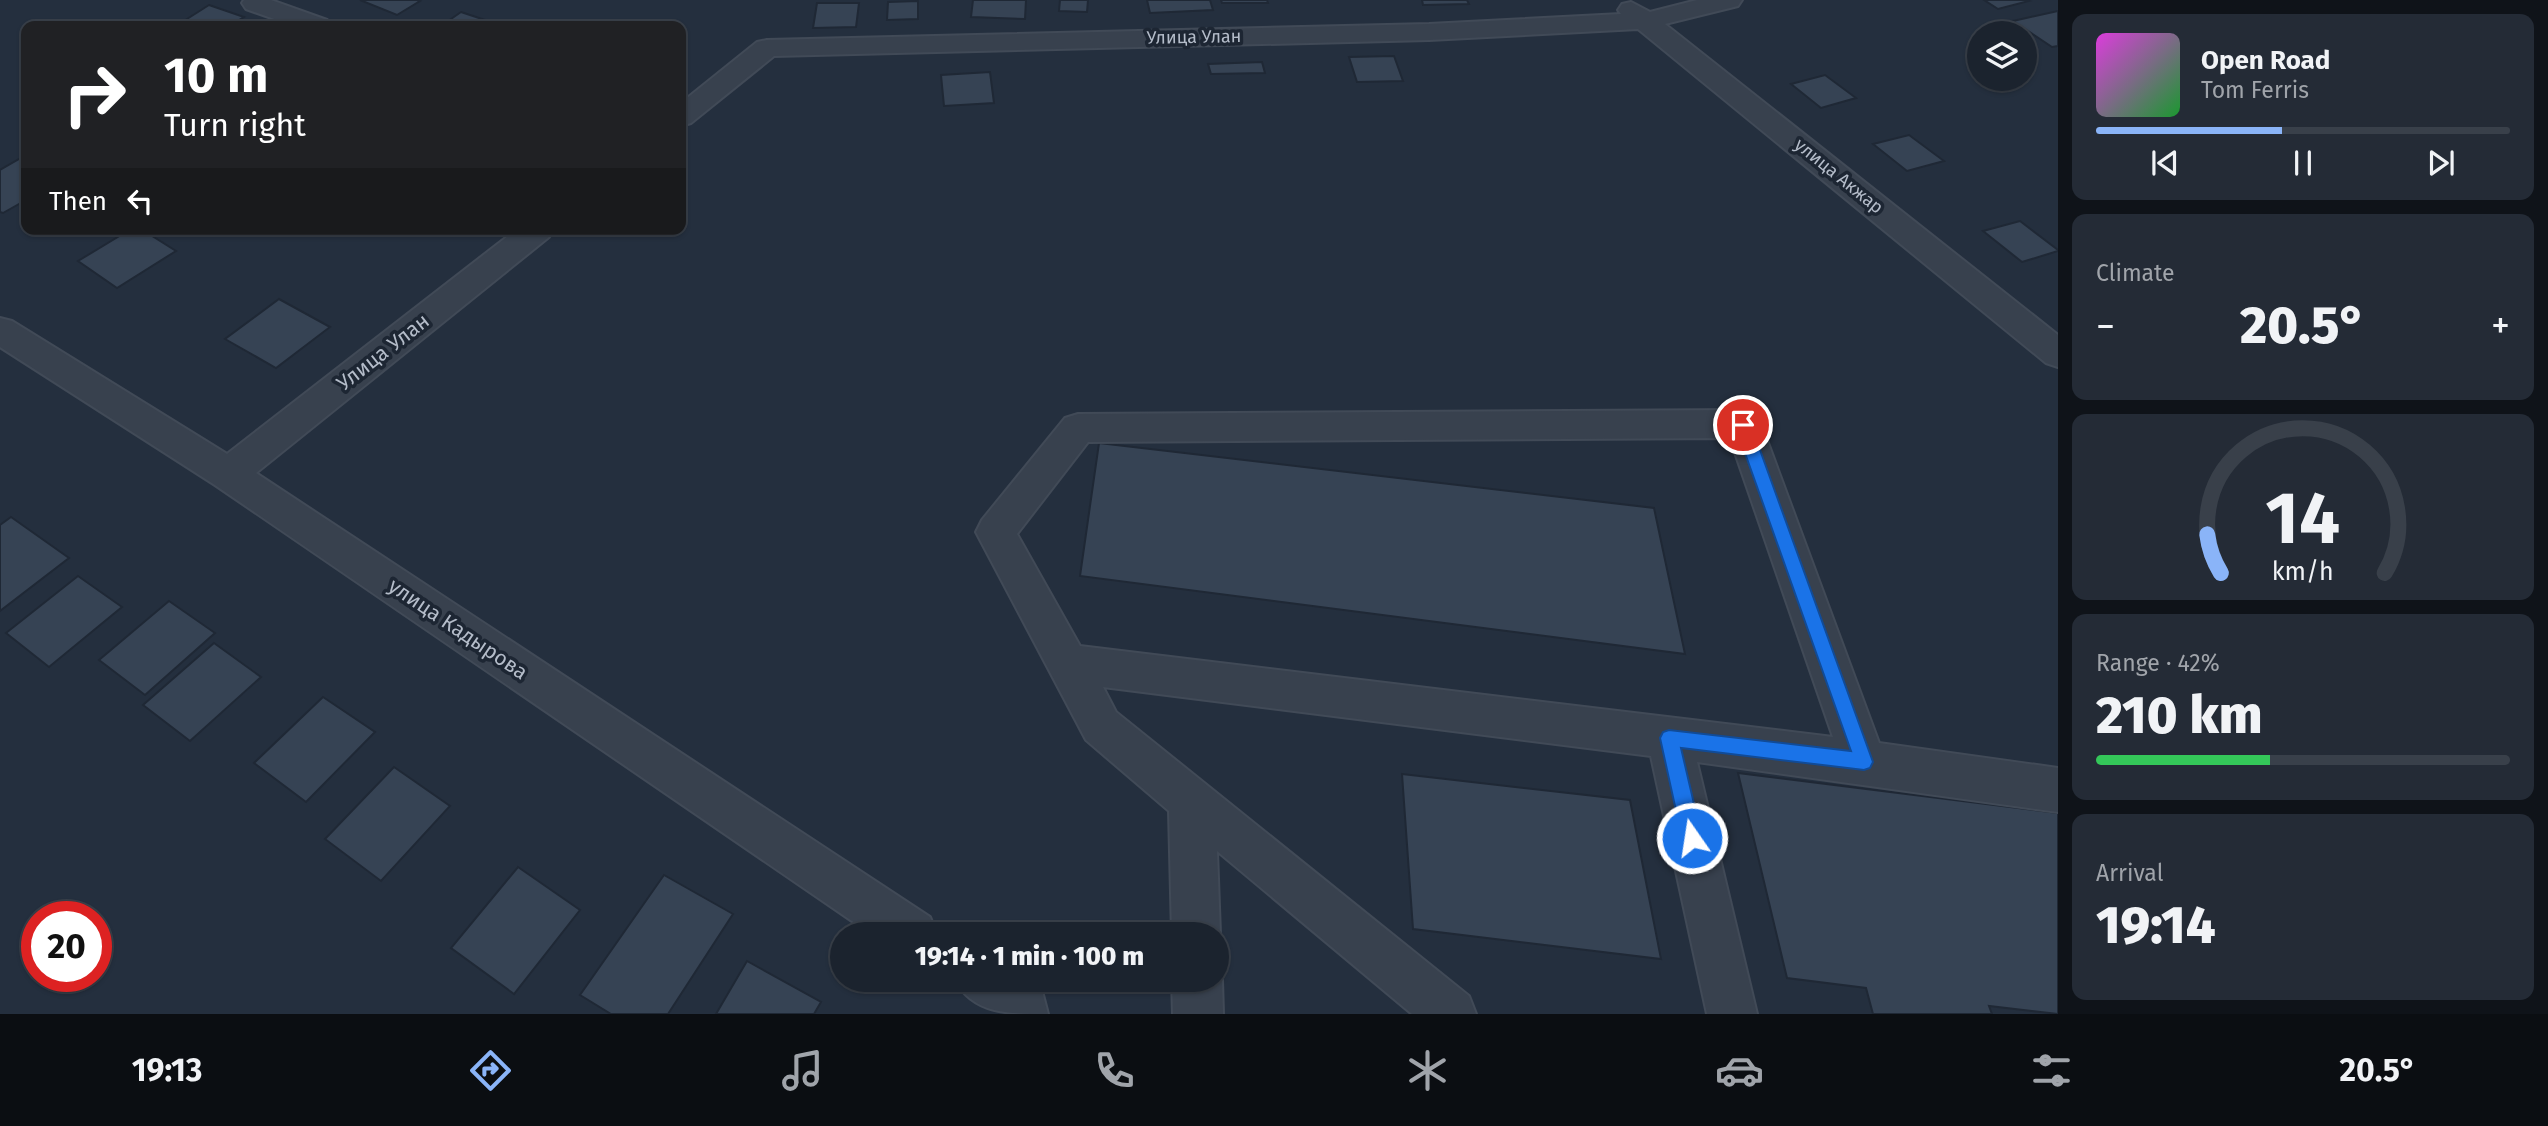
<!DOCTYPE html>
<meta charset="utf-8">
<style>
:root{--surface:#1b232e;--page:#242b36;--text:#f1f3f6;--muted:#a0a4aa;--line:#39404a;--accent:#8ab4f8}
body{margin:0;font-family:"Fira Sans",sans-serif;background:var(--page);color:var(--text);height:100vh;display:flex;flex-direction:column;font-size:26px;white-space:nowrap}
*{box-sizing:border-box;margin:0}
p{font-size:23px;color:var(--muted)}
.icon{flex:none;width:38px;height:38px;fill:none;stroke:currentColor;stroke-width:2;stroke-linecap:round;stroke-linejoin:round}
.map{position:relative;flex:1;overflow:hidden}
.panel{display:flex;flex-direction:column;gap:14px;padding:14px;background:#0f1319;width:490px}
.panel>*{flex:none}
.banner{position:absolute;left:21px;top:21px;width:665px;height:214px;border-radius:14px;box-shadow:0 2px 5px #0004,0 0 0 2px var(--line);background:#202124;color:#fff;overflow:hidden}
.buttons{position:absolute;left:1967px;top:21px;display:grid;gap:14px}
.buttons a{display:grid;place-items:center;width:70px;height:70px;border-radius:50%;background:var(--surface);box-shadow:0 2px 5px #0004,0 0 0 2px var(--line);font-size:35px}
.speed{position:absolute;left:21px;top:901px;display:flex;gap:14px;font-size:35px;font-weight:700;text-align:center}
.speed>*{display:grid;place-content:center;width:91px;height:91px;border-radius:50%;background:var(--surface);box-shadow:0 2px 5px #0004,0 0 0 2px var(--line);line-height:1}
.speed .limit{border:10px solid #d22;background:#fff;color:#111}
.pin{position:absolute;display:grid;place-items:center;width:60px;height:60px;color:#fff;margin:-30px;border:4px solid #fff;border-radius:50%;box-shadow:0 2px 7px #0007}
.me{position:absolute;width:77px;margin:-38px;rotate:347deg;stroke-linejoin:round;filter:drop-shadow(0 0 5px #0008)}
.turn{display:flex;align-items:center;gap:24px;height:147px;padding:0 28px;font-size:32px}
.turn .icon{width:91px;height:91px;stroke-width:2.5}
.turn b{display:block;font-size:49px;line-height:60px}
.then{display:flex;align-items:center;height:66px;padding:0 28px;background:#0003;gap:14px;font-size:26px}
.big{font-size:52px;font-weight:800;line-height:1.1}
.panel .tile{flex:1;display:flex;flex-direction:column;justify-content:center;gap:10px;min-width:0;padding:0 24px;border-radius:14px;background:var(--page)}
.panel .dial{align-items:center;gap:0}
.dial svg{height:182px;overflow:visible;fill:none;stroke:var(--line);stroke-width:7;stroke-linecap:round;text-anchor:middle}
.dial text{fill:var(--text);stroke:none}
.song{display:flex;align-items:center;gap:21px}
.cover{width:84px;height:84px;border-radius:10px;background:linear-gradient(135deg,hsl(300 70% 55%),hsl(130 70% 35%))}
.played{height:7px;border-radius:4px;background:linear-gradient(90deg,var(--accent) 45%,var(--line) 45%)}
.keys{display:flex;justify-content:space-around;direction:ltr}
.heat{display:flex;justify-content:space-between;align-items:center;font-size:38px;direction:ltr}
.charge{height:10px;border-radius:5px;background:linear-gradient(90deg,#34c759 42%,var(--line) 0)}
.trip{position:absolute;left:830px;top:922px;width:399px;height:70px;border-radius:35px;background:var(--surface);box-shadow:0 2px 5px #0004,0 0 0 2px var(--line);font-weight:800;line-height:70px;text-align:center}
.tab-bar{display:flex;height:112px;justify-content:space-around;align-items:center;background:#0b0e12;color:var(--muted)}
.tab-bar .icon{width:49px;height:49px}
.tab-bar .current{color:var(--accent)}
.tab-bar b{font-size:32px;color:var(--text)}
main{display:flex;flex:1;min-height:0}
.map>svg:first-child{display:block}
</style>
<main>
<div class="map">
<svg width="2058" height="1014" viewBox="0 0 2058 1014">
<rect width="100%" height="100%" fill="#242f3e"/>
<!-- building -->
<g fill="#364354" stroke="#1f2835" stroke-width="2">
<polygon points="360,0 417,0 420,1 397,15"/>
<polygon points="973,0 1026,0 1025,19 971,17"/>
<polygon points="1060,0 1088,0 1087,12 1059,11"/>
<polygon points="1147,0 1210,0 1213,10 1150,13"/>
<polygon points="1221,0 1267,0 1268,3 1222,3"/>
<polygon points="1422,0 1467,0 1469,4 1423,5"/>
<polygon points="1984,0 2026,0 2029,1 1998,9"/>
<polygon points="918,1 918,19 887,20 888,2"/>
<polygon points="817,3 859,3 856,27 813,28"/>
<polygon points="209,5 244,17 229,26 176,26"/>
<polygon points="2058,11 2058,46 2052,47 2013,21"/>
<polygon points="461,12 503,26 441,26"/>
<polygon points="1394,56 1403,81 1357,82 1349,57"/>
<polygon points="1262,62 1265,73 1211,74 1208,64"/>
<polygon points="990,72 994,103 944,106 941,75"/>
<polygon points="1825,75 1856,98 1821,108 1791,84"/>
<polygon points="1909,135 1944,161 1907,171 1873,144"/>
<polygon points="26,155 26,200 3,213 0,212 0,170"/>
<polygon points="2020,221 2058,250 2058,251 2022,262 1983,231"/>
<polygon points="131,229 141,229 176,251 117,288 78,261"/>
<polygon points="279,299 330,327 276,368 225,339"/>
<polygon points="1099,443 1654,508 1685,654 1080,576"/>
<polygon points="11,517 69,558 0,611 0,525"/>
<polygon points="78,576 122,607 49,667 6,633"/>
<polygon points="169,601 215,633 145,695 99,660"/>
<polygon points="214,643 261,677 190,741 143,705"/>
<polygon points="323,697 375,732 306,802 254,763"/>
<polygon points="394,767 450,806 381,881 325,839"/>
<polygon points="1738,773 2058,813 2058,1014 1989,1006 1992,1014 1873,1014 1866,988 1787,978"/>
<polygon points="1402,774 1630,800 1661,959 1413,929"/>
<polygon points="518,867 580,910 514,994 451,948"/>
<polygon points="664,875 733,914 668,1014 611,1014 580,995"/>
<polygon points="747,961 821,1002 814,1014 716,1014"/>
</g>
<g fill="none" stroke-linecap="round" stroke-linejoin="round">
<!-- minor casing -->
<g stroke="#414a57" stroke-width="4">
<g id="minor">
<polygon points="244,0 271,0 327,20 331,26 294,26 246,9 242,3"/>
<polygon points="1697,0 1742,0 1738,6 1665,24 2058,335 2058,367 2046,363 1638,29 1429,40 774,56 691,123 681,126 681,103 757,42 767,40 1429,24 1621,14 1618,10 1622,4 1631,2 1650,12"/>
<polygon points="517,229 554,229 549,237 256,473 930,917 937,934 871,934 215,485 0,347 0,318 12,321 227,454"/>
<path d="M1743,410l13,4 5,10 118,319 179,25v44l-361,-50 60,252h-50l-56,-258 -548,-69 13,25 353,284 7,18h-64l-195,-163 3,83 -4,10v-10h-44l-3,-123 -83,-71 -110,-208 6,-12 83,-102 13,-4zM1730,438l103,299 -753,-91 -63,-112 71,-92z"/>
<polygon points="1216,966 1222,980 1223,1014 1173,1014 1172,980 1216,980"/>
<path d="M955,980h70l17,11 6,23c-39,0 -75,0 -93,-34z"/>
</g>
</g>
<!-- minor -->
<use href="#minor" fill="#38414e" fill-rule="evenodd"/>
</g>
<!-- route -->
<polygon fill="#1a73e8" stroke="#114b97" stroke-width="2" points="1743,419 1751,425 1873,762 1870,768 1864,770 1681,748 1702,838 1699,845 1692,848 1685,845 1682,838 1660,738 1663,732 1669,730 1851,751 1735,425"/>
<g text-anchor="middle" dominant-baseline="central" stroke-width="7" stroke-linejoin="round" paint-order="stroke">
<!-- far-street labels -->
<g font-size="18" fill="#b4bcc9" stroke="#1d2633">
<text transform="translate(1194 37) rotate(-1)">Улица Улан</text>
<text transform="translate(1839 176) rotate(39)">улица Акжар</text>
</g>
<!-- street labels -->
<g font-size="21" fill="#b4bcc9" stroke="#1d2633">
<text transform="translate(383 352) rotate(-38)">Улица Улан</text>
<text transform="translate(458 629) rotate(34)">улица Кадырова</text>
</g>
</g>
</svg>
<div class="buttons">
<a><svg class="icon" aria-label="layers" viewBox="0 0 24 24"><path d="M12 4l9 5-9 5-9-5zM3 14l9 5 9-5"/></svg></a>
</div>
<div class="speed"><div class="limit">20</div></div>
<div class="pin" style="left:1743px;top:425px;background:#d93025"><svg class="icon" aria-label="arrive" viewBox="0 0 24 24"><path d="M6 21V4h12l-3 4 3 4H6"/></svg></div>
<svg class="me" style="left:1692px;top:838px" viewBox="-20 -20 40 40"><circle r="17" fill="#1a73e8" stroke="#fff" stroke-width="3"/><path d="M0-11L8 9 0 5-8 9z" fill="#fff"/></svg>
<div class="trip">19:14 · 1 min · 100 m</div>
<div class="banner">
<div class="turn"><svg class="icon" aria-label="right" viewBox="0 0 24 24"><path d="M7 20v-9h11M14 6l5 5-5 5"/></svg><div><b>10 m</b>Turn right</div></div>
<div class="then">Then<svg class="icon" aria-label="left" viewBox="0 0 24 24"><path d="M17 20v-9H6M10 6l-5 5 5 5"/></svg></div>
</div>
</div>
<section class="panel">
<div class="tile">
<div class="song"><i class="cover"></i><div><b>Open Road</b><p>Tom Ferris</p></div></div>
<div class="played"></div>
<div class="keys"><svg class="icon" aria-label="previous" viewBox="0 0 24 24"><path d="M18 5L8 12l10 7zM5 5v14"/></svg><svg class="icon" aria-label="pause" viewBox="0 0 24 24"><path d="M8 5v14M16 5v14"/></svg><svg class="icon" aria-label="next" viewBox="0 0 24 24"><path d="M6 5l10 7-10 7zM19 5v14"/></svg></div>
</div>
<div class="tile"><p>Climate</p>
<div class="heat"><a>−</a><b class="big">20.5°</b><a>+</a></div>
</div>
<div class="tile dial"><svg viewBox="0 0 100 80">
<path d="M14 69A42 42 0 1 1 86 69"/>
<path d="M14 69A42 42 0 0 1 8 52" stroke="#8ab4f8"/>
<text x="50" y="56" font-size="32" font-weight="700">14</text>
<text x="50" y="72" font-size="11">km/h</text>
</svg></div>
<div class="tile"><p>Range · 42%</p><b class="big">210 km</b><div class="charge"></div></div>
<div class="tile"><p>Arrival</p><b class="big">19:14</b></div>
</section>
</main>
<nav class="tab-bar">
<b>19:13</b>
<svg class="icon current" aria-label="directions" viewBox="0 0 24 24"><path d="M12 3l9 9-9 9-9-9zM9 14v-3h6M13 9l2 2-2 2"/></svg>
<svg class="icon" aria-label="music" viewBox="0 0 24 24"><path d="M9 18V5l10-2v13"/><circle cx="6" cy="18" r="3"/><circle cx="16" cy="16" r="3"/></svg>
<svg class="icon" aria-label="phone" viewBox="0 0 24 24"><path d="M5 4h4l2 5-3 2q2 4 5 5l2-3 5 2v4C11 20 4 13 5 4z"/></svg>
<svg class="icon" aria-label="climate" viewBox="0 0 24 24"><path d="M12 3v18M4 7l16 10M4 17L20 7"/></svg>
<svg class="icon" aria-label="car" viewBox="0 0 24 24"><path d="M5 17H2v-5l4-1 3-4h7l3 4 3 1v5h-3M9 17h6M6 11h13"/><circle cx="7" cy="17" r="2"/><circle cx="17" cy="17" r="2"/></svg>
<svg class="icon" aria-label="filters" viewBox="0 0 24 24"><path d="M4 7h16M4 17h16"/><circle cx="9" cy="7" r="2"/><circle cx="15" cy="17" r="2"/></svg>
<b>20.5°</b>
</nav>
